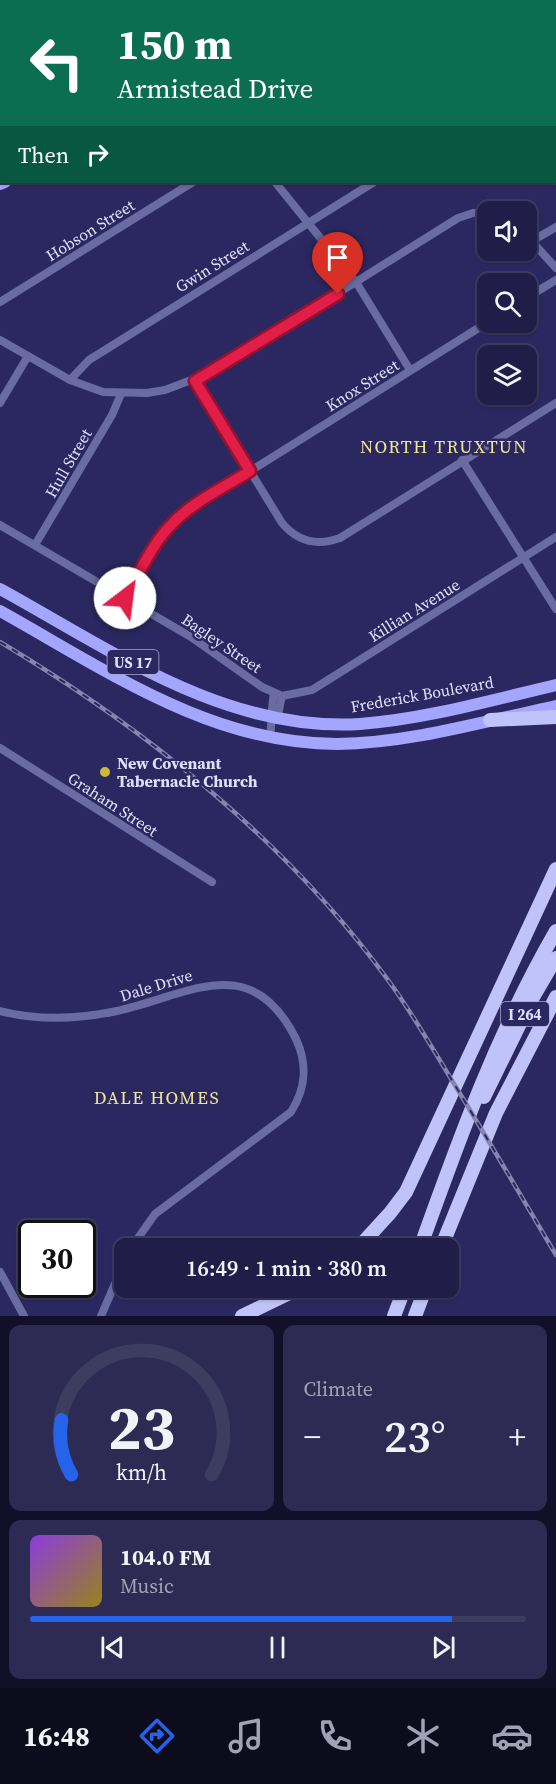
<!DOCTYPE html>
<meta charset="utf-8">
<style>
:root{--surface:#201e49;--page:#2d2b53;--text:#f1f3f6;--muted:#a2a2b4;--line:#3d3c61;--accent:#2563eb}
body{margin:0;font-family:"Source Serif 4",serif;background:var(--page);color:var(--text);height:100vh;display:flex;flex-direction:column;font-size:22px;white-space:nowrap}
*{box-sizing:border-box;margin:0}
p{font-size:20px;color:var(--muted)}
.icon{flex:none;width:33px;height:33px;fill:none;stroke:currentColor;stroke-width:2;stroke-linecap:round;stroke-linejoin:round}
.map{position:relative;height:1316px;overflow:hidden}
.drawer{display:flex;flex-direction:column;gap:9px;padding:9px;background:#121028;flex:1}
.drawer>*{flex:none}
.top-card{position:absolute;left:0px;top:0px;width:556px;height:183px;box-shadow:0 2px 4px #0004,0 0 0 2px var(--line);background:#0b6e4f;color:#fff;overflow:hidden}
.tools{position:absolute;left:477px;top:201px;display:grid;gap:12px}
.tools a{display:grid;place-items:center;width:60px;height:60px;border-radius:12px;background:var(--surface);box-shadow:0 2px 4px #0004,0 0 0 2px var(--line);font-size:30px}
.speed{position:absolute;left:18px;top:1220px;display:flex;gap:12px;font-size:30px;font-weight:700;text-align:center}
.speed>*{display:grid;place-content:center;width:78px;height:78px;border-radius:50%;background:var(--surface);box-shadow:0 2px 4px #0004,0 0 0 2px var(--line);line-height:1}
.speed .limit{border:3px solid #111;border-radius:9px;background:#fff;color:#111}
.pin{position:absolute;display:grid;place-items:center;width:51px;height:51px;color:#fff;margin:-62px -26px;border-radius:50% 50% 50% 0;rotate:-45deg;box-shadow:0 0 6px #0007}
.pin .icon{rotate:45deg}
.me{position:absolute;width:66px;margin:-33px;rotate:30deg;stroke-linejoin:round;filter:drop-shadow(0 0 4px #0008)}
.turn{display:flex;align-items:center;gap:21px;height:126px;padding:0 18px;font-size:27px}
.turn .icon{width:78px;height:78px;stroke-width:2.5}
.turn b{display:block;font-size:42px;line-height:51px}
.then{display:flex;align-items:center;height:57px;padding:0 18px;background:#0003;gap:12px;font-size:22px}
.big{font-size:45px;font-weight:600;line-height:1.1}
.drawer .card{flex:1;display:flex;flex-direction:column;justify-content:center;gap:9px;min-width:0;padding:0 21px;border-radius:12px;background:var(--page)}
.drawer .dial{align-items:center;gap:0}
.dial svg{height:156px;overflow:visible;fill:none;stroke:var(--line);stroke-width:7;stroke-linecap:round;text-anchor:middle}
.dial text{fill:var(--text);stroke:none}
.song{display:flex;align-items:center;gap:18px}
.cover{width:72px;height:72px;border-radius:9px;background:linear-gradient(135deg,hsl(270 70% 55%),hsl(50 70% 35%))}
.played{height:6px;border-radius:3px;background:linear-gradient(90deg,var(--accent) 85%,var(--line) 85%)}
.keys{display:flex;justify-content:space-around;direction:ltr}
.heat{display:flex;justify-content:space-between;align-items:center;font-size:33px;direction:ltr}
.drawer .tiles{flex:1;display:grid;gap:9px;grid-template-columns:1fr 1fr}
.card:last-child{grid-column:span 2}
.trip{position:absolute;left:114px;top:1238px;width:345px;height:60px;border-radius:12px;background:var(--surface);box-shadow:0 2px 4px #0004,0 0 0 2px var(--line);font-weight:600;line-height:60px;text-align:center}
.tab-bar{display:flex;height:96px;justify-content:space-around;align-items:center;background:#0d0c1d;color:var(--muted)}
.tab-bar .icon{width:42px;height:42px}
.tab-bar .selected{color:var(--accent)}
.tab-bar b{font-size:27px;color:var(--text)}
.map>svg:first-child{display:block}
</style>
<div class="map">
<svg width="556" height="1316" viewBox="0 0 556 1316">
<rect width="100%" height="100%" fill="#2b2861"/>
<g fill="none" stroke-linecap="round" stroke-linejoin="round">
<!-- minor -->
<g stroke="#696ba1" stroke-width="8">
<polyline points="141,0 142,2"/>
<polyline points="518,0 520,2"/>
<polyline points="105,2 108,0"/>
<polyline points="475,2 477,0"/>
<polyline points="555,50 556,51"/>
<polyline points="0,67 2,66"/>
<polyline points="275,182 356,282 410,370"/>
<polyline points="526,235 556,268"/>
<polyline points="532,241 556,227"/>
<polyline points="526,298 556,280"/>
<polyline points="0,302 193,182"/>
<polyline points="0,340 70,380 103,392 147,393 165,390 212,372 458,218 473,213 488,212"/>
<polyline points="70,380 89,360 374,182"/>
<path d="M195,381l87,142c16,19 36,23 58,15l216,-135"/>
<polyline points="0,403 28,356"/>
<polyline points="462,460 556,609"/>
<polyline points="0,525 191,637 262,687 282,696 312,690 556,537"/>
<polyline points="35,545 112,415 121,394"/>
<polyline points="125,598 163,534 185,512 488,322"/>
<polyline points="274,717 278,715 282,696"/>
<path d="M270,738c2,-16 1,-29 4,-45"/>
<polyline points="0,748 212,882"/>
<path d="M0,1011c39,10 79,8 117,0 70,-15 134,-63 179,28 12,26 10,49 -5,73l-136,102 -24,34"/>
<polyline points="0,1272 24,1316"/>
<polyline points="101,1316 124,1263"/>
</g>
<!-- primary -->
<g stroke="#a3a5fe" stroke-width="12">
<polyline points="295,2 297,0"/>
<polyline points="0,184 5,182"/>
<path d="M0,589c113,62 225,143 360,135 66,-5 132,-24 196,-39"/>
<path d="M0,611c106,59 211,133 337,133 74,-1 148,-23 219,-38"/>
</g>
<!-- motorway -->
<g stroke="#c0c3f9" stroke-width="14">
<polyline points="490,720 556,717"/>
<polyline points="484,1097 532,999 556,958"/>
<polyline points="358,1248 390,1213 406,1192 556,869"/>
<path d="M420,1248c39,-109 78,-217 136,-317"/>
<polyline points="441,1248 496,1113 556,997"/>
<polyline points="242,1316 302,1287"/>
<polyline points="394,1316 405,1287"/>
<polyline points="415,1316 426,1287"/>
</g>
<!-- rail casing -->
<g stroke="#8585b0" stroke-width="4.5">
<path id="rail" d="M0,642c147,88 286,198 388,338 25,34 46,71 68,107 34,56 67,112 100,168"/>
</g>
<!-- rail -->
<use href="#rail" stroke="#2b2861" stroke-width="2" stroke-dasharray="7" stroke-linecap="butt"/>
</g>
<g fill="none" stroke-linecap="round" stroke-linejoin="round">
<!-- route casing -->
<g stroke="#92132f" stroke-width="15">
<path id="route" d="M125,598c15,-25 27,-55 48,-75 21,-22 52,-36 77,-52l-55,-90 143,-87"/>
</g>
<!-- route -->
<use href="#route" stroke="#e11d48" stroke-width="10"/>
</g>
<!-- markers -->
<circle fill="#caba3a" stroke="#2b2861" stroke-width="2" cx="105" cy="772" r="6"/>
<g text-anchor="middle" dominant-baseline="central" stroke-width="5" stroke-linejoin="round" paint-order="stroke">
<!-- shield labels -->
<g fill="#2b2861" stroke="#a8aacf" stroke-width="1.5">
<rect x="107.5" y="650" width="51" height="24" rx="4.5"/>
<rect x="501" y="1002" width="48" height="24" rx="4.5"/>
</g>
<g font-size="15" font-weight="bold" fill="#dee1fe">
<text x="133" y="662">US 17</text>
<text x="525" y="1014">I 264</text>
</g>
<!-- street labels -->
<g font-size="16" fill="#dee1fe" stroke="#2b2861">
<text transform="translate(90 230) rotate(-32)">Hobson Street</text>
<text transform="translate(212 266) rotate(-32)">Gwin Street</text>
<text transform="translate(362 385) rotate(-32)">Knox Street</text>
<text transform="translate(68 463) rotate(-60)">Hull Street</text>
<text transform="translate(414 610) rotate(-32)">Killian Avenue</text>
<text transform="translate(222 643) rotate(34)">Bagley Street</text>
<text transform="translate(422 694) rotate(-10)">Frederick Boulevard</text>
<text transform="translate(113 804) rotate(33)">Graham Street</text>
<text transform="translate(156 985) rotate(-17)">Dale Drive</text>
</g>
<!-- poi labels -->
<g font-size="16" font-weight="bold" fill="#dee1fe" stroke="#2b2861" text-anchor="start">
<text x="117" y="763">New Covenant<tspan x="117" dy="18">Tabernacle Church</tspan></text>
</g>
<!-- neighbourhood labels -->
<g font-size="18" letter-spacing="1.5" fill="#efe596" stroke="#2b2861">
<text x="444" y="446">NORTH TRUXTUN</text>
<text x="157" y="1097">DALE HOMES</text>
</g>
</g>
</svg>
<div class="tools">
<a><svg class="icon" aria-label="sound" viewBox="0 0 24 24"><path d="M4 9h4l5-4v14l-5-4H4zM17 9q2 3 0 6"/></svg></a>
<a><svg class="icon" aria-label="search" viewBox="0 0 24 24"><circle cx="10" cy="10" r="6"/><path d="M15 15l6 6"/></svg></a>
<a><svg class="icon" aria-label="layers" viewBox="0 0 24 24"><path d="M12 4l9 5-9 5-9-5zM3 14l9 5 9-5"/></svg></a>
</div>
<div class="speed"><div class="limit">30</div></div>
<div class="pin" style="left:338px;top:294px;background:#d93025"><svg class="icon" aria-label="arrive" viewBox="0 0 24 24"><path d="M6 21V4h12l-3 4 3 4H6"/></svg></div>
<svg class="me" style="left:125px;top:598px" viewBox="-20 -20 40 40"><circle r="19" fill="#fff"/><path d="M0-13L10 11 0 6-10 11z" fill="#e11d48"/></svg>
<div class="trip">16:49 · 1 min · 380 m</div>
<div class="top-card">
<div class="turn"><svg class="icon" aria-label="left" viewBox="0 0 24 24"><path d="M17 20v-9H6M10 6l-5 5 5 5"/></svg><div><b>150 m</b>Armistead Drive</div></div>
<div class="then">Then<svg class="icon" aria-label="right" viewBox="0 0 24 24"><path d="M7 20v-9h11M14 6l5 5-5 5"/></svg></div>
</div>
</div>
<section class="drawer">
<div class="tiles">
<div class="card dial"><svg viewBox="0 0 100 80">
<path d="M14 69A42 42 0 1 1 86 69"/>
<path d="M14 69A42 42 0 0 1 9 41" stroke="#2563eb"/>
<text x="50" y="56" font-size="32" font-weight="700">23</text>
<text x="50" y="72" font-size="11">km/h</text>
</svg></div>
<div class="card"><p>Climate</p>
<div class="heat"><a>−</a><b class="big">23°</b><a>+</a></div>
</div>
<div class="card">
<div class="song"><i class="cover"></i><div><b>104.0 FM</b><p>Music</p></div></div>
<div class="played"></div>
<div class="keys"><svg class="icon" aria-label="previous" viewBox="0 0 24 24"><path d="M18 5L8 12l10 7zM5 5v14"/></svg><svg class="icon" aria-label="pause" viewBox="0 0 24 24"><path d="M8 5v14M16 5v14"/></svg><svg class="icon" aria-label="next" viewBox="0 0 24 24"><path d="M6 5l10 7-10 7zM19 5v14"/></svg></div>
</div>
</div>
</section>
<nav class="tab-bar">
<b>16:48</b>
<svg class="icon selected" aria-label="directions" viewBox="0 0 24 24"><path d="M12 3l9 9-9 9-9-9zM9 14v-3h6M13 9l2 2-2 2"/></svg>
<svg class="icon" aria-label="music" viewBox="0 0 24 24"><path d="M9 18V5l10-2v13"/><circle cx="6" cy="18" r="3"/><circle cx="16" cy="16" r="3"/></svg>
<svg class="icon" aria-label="phone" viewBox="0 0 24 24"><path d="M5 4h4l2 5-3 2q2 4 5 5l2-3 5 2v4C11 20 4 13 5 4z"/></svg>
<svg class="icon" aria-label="climate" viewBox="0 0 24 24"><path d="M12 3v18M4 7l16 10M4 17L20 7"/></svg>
<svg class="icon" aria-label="car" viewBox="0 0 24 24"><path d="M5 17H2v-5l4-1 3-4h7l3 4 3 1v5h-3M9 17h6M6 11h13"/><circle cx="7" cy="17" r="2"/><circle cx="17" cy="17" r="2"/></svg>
</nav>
